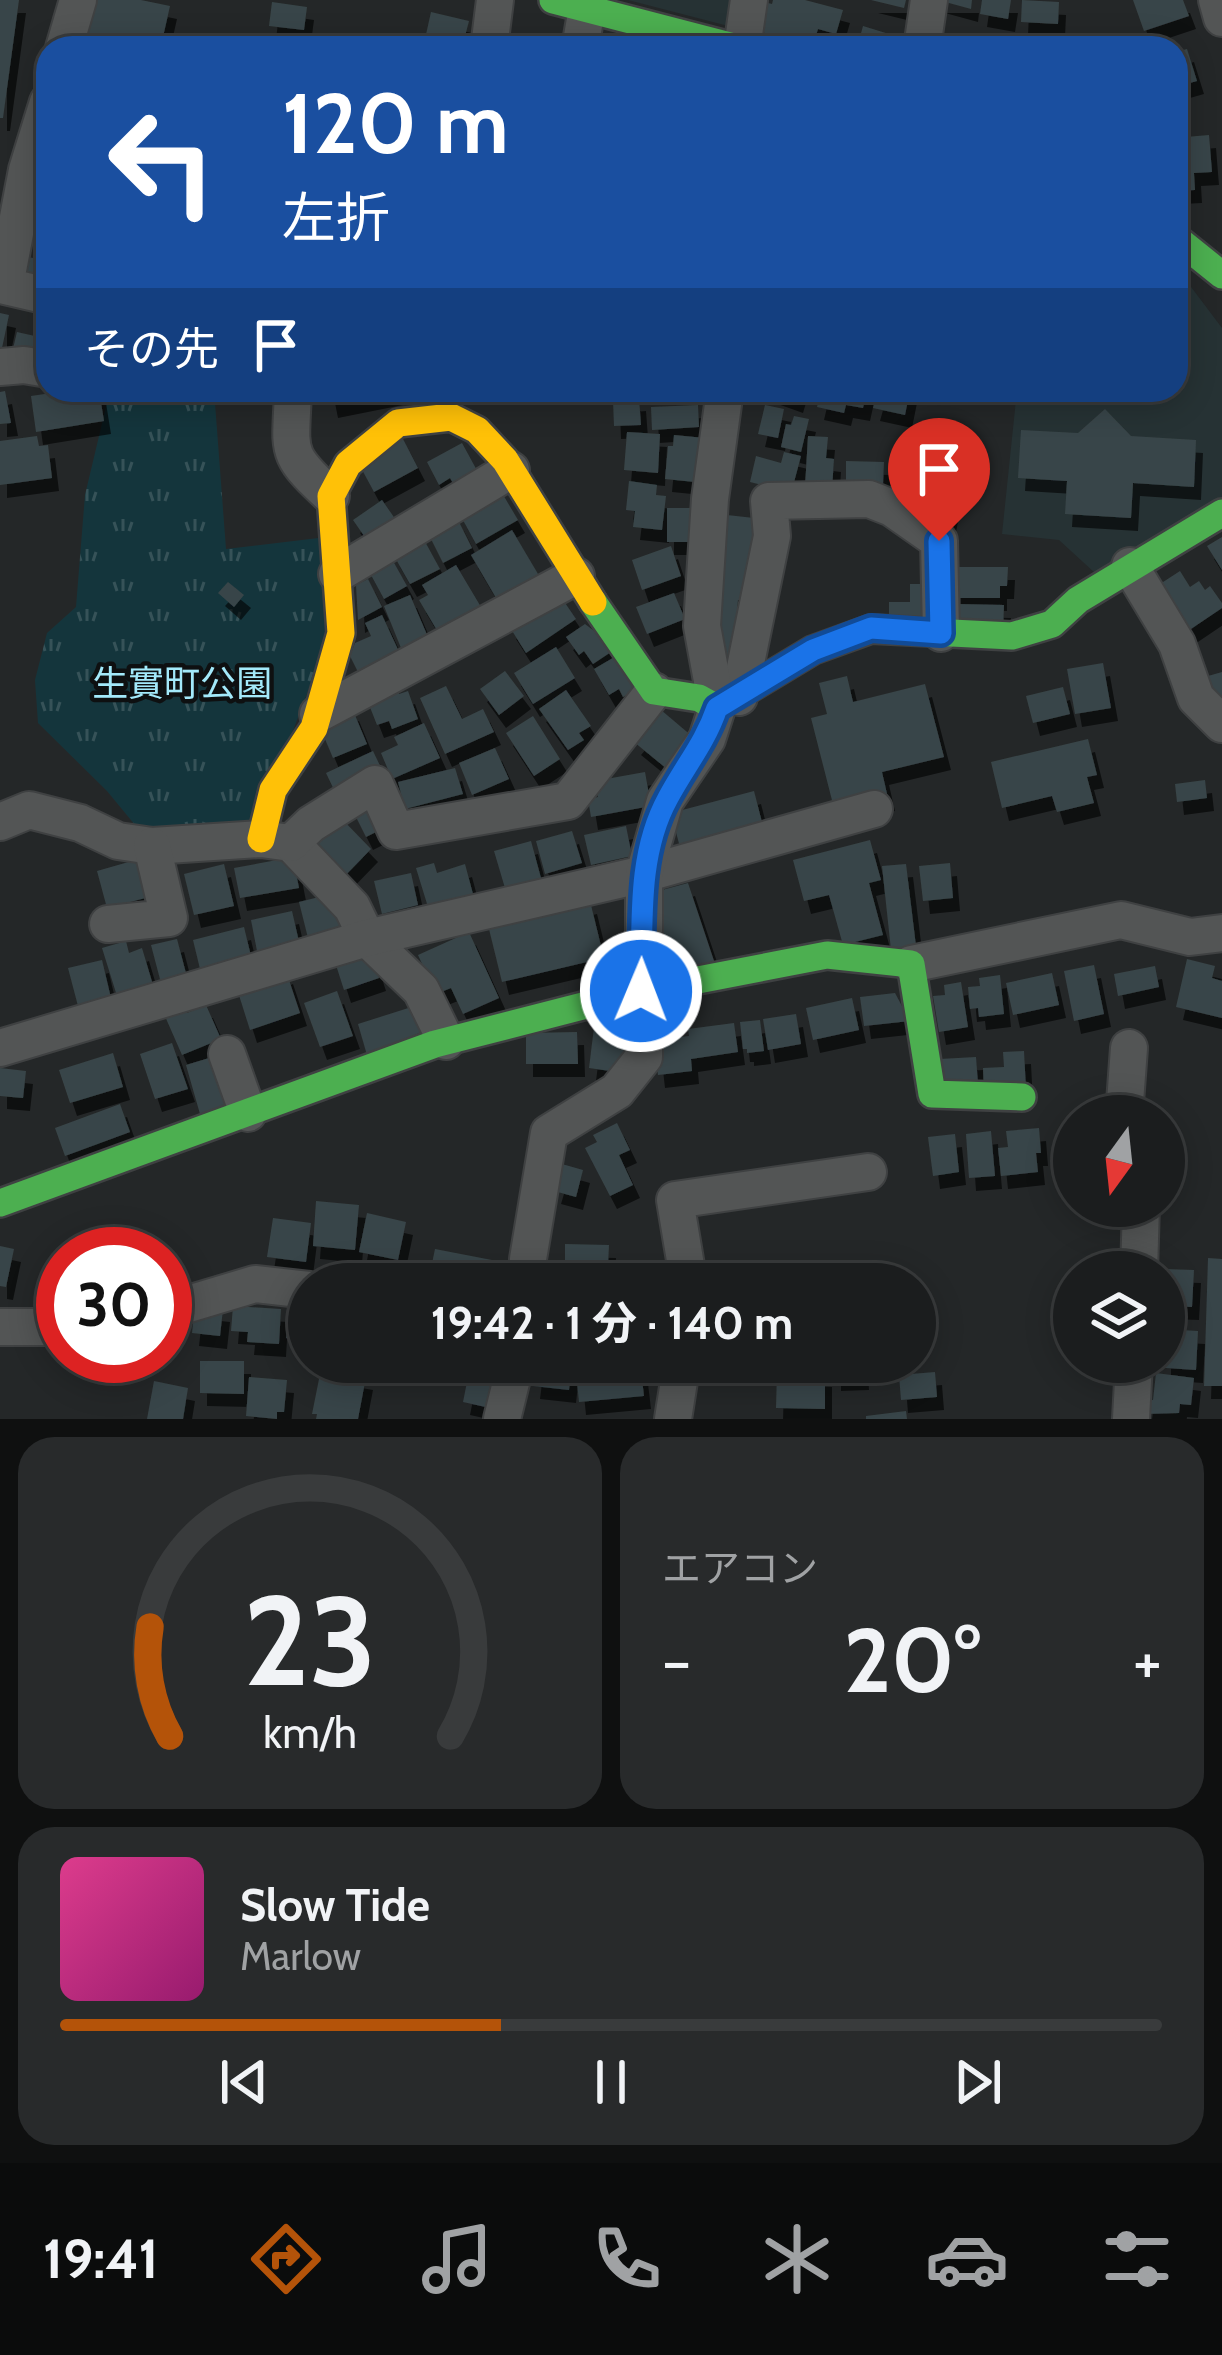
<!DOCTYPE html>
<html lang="ja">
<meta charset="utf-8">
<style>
:root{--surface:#1b1d1e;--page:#282a2b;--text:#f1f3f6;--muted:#a0a2a4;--line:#393b3c;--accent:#b45309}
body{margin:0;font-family:Cabin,"Noto Sans JP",sans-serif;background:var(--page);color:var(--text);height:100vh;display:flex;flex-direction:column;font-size:45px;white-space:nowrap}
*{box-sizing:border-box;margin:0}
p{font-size:39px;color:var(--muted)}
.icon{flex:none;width:66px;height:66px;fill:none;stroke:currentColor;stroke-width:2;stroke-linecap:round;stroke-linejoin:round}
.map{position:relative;height:1419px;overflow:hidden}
.details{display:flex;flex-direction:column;gap:18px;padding:18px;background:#0f1010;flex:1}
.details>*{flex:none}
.top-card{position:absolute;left:36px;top:36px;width:1152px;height:366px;border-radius:36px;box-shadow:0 6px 30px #0003,0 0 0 3px var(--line);background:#1a4fa0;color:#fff;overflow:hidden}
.needle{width:78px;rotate:195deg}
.tools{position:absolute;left:1053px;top:1095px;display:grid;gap:24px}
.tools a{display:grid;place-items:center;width:132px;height:132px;border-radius:50%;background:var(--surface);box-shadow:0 6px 30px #0003,0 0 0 3px var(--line);font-size:60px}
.speed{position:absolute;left:36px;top:1227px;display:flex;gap:24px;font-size:60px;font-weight:700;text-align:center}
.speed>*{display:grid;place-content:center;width:156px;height:156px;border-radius:50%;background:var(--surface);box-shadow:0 6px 30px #0003,0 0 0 3px var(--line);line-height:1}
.speed .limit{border:18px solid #d22;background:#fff;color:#111}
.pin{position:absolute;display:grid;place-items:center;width:102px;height:102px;color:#fff;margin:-123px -51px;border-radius:50% 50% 50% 0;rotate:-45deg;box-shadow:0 0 12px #0007}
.pin .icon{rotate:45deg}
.me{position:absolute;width:132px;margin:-66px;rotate:1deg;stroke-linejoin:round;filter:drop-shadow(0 0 9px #0008)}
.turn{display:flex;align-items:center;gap:42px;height:252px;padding:0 48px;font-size:54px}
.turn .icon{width:156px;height:156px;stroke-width:2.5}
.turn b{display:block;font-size:84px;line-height:102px}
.then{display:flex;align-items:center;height:114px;padding:0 48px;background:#0003;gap:24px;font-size:45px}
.big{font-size:90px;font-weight:700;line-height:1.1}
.details .tile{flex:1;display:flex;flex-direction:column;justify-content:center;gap:18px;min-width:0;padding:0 42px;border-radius:36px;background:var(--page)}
.details .dial{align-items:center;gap:0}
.dial svg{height:312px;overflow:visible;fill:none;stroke:var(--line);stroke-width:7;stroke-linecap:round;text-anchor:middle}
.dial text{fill:var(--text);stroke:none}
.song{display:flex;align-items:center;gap:36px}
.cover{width:144px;height:144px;border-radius:18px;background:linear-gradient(135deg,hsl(330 70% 55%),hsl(320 70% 35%))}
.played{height:12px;border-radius:6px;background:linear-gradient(90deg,var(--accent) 40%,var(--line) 40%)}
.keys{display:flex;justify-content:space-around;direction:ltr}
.heat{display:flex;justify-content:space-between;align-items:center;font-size:66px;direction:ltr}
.details .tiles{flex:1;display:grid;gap:18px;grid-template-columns:1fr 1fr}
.tile:last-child{grid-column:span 2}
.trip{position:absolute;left:288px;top:1263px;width:648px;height:120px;border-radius:60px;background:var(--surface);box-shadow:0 6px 30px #0003,0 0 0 3px var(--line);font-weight:700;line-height:120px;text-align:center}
.menu{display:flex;height:192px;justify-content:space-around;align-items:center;background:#0b0c0c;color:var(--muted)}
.menu .icon{width:84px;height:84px}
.menu .on{color:var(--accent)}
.menu b{font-size:54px;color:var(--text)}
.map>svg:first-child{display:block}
</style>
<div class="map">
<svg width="1222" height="1419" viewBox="0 0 1222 1419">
<defs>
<pattern id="grass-tufts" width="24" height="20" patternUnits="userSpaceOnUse" patternTransform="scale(3)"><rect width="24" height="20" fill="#14353c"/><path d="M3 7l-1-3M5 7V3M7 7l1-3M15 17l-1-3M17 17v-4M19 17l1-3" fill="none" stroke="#365258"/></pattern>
<filter id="shadow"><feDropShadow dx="7" dy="13" stdDeviation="0" flood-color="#0009"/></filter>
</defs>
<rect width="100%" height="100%" fill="#242728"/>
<!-- built -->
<g fill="#263234">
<polygon points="628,0 740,0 736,28"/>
<polygon points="1176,267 1222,328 1222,502 1095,573 1059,540 1002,534 1017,390 1176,390"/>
</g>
<!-- grass -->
<polygon fill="url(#grass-tufts)" points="110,390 214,390 226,549 327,537 331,630 254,834 140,831 107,791 38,723 35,680 47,633 76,607 85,495"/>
<!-- building -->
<g fill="#394548" filter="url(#shadow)">
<polygon points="0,0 19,0 3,118 0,118"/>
<polygon points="94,0 141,0 170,6 163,37 154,35 151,48 84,48"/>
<polygon points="773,0 805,0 843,10 836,34 818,29 813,45 753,30 760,1 772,4"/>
<polygon points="871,0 906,0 904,8"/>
<polygon points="938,0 972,0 971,9"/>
<polygon points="982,0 1011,0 1008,19 980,14"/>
<polygon points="1022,0 1059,2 1058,24 1021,22"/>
<polygon points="1133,0 1183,0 1189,16 1144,31"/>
<polygon points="272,2 307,7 304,30 269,26"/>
<polygon points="431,12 469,21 462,48 423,48"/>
<polygon points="863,26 902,38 899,48 857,48"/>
<polygon points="267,38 301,41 300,48 266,48"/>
<polygon points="1012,41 1043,42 1043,48 1011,48"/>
<polygon points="1187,49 1197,81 1176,87 1176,52"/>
<polygon points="1209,135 1212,172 1194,173 1195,190 1176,191 1176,144 1186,144 1186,137"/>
<polygon points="41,197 48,199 48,248 30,243"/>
<polygon points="28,257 48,261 48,289 23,285"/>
<polygon points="0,313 9,315 2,348 0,348"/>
<polygon points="17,332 48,339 48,365 11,357"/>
<polygon points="72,390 99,390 104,421 36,432 31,396"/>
<polygon points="328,390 396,390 396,392 331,405"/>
<polygon points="768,390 799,390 796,400"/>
<polygon points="821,390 867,390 863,408 846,405 844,413 817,407"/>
<polygon points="878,390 910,390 905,415 873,408"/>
<polygon points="5,391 11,423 0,424 0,392"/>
<polygon points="639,398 641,425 614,426 613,400"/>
<polygon points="698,405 699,427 652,430 651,407"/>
<polygon points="765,405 784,409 778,438 758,434"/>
<polygon points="1105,409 1131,436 1196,440 1194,487 1133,483 1131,518 1065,514 1067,481 1018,478 1021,430 1078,433"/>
<polygon points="794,416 809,419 801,452 781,447 786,424 791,425"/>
<polygon points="627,432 660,434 658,473 624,470"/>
<polygon points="915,432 949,440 947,448 956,450 948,485 905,475"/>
<polygon points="674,435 705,438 705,483 665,479 668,446 673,446"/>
<polygon points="37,436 39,446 48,445 52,478 0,485 0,441"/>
<polygon points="808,436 828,437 826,458 834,459 832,489 805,487"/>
<polygon points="403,439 418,468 374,492 360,466"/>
<polygon points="462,443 479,474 455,487 450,478 439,485 427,462"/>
<polygon points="784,452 801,456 793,486 780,483 779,489 750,482 756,456 781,463"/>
<polygon points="846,461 884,462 883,485 846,484"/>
<polygon points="629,481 657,485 656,495 666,496 662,530 633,527 635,511 626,510"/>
<polygon points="921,487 954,494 948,524 914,516"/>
<polygon points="499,488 518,520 476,544 458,511"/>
<polygon points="382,500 398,523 369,543 353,520"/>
<rect x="667" y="508" width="34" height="34"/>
<polygon points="718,514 754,518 747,601 738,600 733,658 710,656 715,610 722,610 723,600 710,599"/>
<polygon points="457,518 472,548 443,563 428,533"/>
<polygon points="512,530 541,579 499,603 471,555"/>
<polygon points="1222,537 1222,570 1207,546"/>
<polygon points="423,538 440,569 410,584 393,554"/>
<polygon points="671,546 681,576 642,590 632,560"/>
<polygon points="388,552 407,586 384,599 365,564"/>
<polygon points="456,565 481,607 438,632 419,600 428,595 422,585"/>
<polygon points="954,567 1008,567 1007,586 1000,586 1000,598 954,598"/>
<polygon points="1180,571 1190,587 1199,581 1205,590 1210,586 1222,603 1222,608 1188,631 1160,584"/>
<polygon points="368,579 382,607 358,620 356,585"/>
<polygon points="228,582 244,595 234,607 218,593"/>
<polygon points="910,584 930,584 930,625 889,626 889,602 910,602"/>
<polygon points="674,593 685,619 647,634 636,607"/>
<polygon points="559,594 576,619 526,653 509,626"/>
<polygon points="410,595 428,637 401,648 384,606"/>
<polygon points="958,604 1004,605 1003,631 957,629"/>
<polygon points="382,615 401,656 360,676 350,656 355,643 371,636 365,623"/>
<polygon points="585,624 617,648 593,664 584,651 579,655 566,637"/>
<polygon points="556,647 575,678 533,704 514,673"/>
<polygon points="623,652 642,686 623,697 619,689 609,695 594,669"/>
<polygon points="1103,663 1111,708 1075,714 1067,669"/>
<polygon points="505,671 524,696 499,715 480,689"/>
<polygon points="1222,672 1222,715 1221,715 1208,676"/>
<polygon points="847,676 853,702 925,684 944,757 882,772 888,798 835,812 811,718 827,714 819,683"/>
<polygon points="396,686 399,694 408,691 418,719 392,729 389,721 377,725 366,697"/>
<polygon points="446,686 462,719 483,709 494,732 445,754 420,698"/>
<polygon points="1063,687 1070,714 1033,723 1026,696"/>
<polygon points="566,690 591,726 579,733 584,740 568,750 539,709"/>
<polygon points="352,708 367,744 333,758 322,732 336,714"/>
<polygon points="661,710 693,737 667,769 634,742"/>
<polygon points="533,716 560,759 534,776 506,733"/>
<polygon points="424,723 440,758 392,779 381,753 398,745 394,737"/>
<polygon points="1088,739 1097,775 1087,777 1094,803 1057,812 1052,796 1002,808 991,762"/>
<polygon points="495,748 509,779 472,795 459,763"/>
<polygon points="373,751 384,774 337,796 326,773"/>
<polygon points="455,768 463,794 405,809 398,782"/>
<polygon points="645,772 651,806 591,817 588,799 598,797 595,781"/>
<polygon points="1205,780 1207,798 1177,802 1175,784"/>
<polygon points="754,791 765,834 682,855 671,813"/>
<polygon points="351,807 380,807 388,826 366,837"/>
<polygon points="341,818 371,849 340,881 315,845"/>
<polygon points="626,826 632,856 591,865 584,835"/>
<polygon points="572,831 582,863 545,874 536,841"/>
<polygon points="870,840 881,880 869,883 883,935 843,945 829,895 804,901 793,860"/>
<polygon points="531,841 541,878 505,888 494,851"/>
<polygon points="146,857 157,895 107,908 97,871"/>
<polygon points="293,857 299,888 240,898 234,868"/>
<polygon points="434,863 437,873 465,864 473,894 428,907 416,868"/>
<polygon points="950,863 953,898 923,901 919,866"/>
<polygon points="224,864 234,906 194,915 184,874"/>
<polygon points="906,864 916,946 891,950 882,866"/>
<polygon points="411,873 418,905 382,914 374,881"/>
<polygon points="688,883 714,961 666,974 649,916 651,893"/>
<polygon points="335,893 345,933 309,942 299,902"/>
<polygon points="590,901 604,958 502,982 488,925"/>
<polygon points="292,911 300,946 258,956 251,920"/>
<polygon points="244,927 251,956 200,969 193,940"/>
<polygon points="469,932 499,998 463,1014 451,988 436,994 418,955"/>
<polygon points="177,939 187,977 161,983 151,945"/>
<polygon points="126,941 129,953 142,948 153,985 117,996 102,948"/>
<polygon points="371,953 379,978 344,990 336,965"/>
<polygon points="1187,959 1215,966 1212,978 1222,981 1222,1018 1176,1007"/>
<polygon points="102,960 111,998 78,1006 68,968"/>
<polygon points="1094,965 1104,1014 1074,1021 1064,971"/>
<polygon points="1155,966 1159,987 1118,996 1114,974"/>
<polygon points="286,971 300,1013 250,1030 238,992"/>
<polygon points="1052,973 1059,1005 1013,1015 1006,983"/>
<polygon points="1000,975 1004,1014 979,1017 978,1008 970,1009 968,987 980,986 979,978"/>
<polygon points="961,982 968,1027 939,1032 933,996 945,995 944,985"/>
<polygon points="337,991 353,1036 320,1047 304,1003"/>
<polygon points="895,993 910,1021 864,1026 860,997"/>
<polygon points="852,998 859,1030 813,1040 806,1008"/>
<polygon points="421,1004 429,1029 367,1055 358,1024"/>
<polygon points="184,1005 187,1013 206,1005 221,1039 182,1055 164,1014"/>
<polygon points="596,1011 632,1017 624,1073 589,1068"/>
<polygon points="796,1014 801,1044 768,1050 763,1019"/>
<polygon points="760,1020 764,1051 747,1053 747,1049 743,1049 740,1022"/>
<polygon points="734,1023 738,1052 691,1059 692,1071 658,1075 654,1040 689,1036 688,1029"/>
<polygon points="577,1032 578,1064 526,1064 526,1033"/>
<polygon points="172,1043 188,1089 155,1099 140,1054"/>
<polygon points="1024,1051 1026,1089 984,1092 983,1068 1004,1067 1003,1052"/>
<polygon points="113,1053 123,1087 70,1103 59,1070"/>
<polygon points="219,1055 228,1106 200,1114 186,1065"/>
<polygon points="976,1057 978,1084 941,1086 940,1059"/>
<polygon points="0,1068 26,1071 23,1098 0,1096"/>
<polygon points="120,1104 130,1132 65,1156 55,1128"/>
<polygon points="617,1123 630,1150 619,1155 633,1185 610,1196 585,1148 597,1142 593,1135"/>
<polygon points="1039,1128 1041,1153 1036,1153 1038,1172 1001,1176 998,1148 1008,1147 1006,1131"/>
<polygon points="991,1131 995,1176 969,1178 966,1134"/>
<polygon points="955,1134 959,1172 933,1176 928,1137"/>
<polygon points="562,1164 583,1170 576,1197 554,1191"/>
<polygon points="316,1201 359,1205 355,1250 313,1246"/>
<polygon points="367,1213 406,1222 398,1260 359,1252"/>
<polygon points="273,1218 311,1223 306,1262 267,1257"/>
<polygon points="565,1244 609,1245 608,1265 565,1264"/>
<polygon points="0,1246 14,1249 6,1287 0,1286"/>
<polygon points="435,1249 512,1264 508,1284 458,1284 429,1278"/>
<polygon points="1208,1258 1222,1259 1222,1386 1204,1386"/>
<polygon points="1164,1269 1194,1270 1192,1307 1164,1306"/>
<polygon points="542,1271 579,1275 578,1284 541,1284"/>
<polygon points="195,1306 223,1309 220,1336 192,1333"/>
<polygon points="233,1306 281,1309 279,1344 247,1342 248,1332 231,1331"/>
<polygon points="291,1316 309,1321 309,1343 286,1338"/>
<polygon points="1164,1329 1198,1331 1196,1370 1151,1367 1151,1362 1164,1362"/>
<polygon points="200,1361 244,1361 244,1394 200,1393"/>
<polygon points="471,1362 508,1362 499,1410 463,1402"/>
<polygon points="536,1362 572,1362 569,1390 533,1386"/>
<polygon points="575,1362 640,1362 644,1396 579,1402"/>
<polygon points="834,1362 861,1362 862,1377 834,1378"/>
<polygon points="321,1369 366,1377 358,1419 316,1419 317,1414 312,1414"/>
<polygon points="777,1372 825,1374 825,1409 776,1408"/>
<polygon points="935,1372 937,1397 901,1400 899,1375"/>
<polygon points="1156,1373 1194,1378 1191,1405 1180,1404 1179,1413 1144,1414 1146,1399 1153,1400"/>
<polygon points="249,1377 287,1380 284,1412 277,1412 277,1419 246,1416"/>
<polygon points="154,1381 188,1388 183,1419 147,1419"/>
<polygon points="906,1411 907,1419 866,1419 866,1416"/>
</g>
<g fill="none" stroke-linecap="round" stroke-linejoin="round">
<!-- street casing -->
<g stroke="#3f4142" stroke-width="40">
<g id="street">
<polyline points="1217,0 1222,18"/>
<polyline points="64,48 78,0"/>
<polyline points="489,48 495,0"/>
<polyline points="580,48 587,8"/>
<polyline points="742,48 749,0"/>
<polyline points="922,48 929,0"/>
<polyline points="48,102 27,170 5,286 48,296"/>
<polyline points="0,367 24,365 48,369"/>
<path d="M293,390c-2,63 -10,62 38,106"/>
<polyline points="1130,566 1177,644 1196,698 1222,724"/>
<polyline points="337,574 511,470"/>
<polyline points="739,697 772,536 769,501 869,499 892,508 939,541 941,633"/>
<polyline points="318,714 576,576"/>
<polyline points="0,822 29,810 80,823 118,841 152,846 261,839 291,843 352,907 367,938 421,990 446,1041"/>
<polyline points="291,843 311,824 375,784 396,831 568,801 654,691"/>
<polyline points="108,924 169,918 152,846"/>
<polyline points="911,964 1121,920 1190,937 1222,933"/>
<polyline points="0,1048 367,938 644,874 874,809"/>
<polyline points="227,1054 248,1113"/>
<polyline points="1124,1116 1129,1048"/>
<polyline points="1139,1272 1141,1206"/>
<polyline points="529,1284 528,1259 549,1133 617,1091 644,1057 644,874 665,801 707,739 717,708 702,626 710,499 725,390"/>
<polyline points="689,1284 675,1200 868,1172"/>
<polyline points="165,1311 255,1284 309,1290"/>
<polyline points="0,1327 63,1327"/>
<polyline points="502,1419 516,1362"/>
<polyline points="673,1419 682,1362"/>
<polyline points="1131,1419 1134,1362"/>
</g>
</g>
<!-- fast casing -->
<g stroke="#3f4142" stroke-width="32">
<g id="fast">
<polyline points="553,0 738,48"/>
<polyline points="1176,238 1222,275"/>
<polyline points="593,602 654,691 699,698 717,708 813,650 871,629 1012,636 1052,624 1078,600 1222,513"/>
<polyline points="0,1203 435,1044 641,991 827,955 911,964 932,1094 1022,1097"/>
</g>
</g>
<!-- slow casing -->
<g stroke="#3f4142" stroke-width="32">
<polyline id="slow" points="261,839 273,790 314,728 341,633 331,496 348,464 398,423 451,417 477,430 505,460 593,602"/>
</g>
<!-- street -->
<use href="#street" stroke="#535555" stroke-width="36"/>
<!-- fast -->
<use href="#fast" stroke="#4caf50" stroke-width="27"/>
<!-- slow -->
<use href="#slow" stroke="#ffc107" stroke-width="27"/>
</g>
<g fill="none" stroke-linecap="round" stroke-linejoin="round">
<!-- route casing -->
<g stroke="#114b97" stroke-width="30">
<path id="route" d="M641,991c2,-64 -5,-135 27,-193 17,-32 37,-55 49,-90l96,-58 58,-22 70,5 -2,-92"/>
</g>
<!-- route -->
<use href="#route" stroke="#1a73e8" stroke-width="21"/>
</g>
<g text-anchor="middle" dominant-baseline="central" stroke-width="9" stroke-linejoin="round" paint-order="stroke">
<!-- park labels -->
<g font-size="36" fill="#a3e9fa" stroke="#0e1011">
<text x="182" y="683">生實町公園</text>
</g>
</g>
</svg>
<div class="tools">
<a><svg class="needle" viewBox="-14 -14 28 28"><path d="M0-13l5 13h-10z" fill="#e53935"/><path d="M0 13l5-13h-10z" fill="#a0a2a4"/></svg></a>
<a><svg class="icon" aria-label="layers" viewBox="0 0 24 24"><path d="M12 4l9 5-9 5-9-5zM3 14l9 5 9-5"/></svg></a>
</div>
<div class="speed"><div class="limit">30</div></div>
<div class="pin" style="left:939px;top:541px;background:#d93025"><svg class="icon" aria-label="arrive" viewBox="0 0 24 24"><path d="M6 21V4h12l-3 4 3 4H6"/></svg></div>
<svg class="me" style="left:641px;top:991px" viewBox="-20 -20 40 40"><circle r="17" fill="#1a73e8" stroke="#fff" stroke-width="3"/><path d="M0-11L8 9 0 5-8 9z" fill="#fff"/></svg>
<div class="trip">19:42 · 1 分 · 140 m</div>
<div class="top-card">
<div class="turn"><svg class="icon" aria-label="left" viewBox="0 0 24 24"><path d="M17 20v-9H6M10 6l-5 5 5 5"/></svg><div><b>120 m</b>左折</div></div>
<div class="then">その先<svg class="icon" aria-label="arrive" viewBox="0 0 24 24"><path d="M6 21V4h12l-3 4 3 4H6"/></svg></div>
</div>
</div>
<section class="details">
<div class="tiles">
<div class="tile dial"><svg viewBox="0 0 100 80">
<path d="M14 69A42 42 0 1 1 86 69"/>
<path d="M14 69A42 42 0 0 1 9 41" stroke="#b45309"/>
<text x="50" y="56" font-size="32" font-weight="700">23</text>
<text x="50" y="72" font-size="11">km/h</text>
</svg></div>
<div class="tile"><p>エアコン</p>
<div class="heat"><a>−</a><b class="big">20°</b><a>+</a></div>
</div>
<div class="tile">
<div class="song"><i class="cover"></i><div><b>Slow Tide</b><p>Marlow</p></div></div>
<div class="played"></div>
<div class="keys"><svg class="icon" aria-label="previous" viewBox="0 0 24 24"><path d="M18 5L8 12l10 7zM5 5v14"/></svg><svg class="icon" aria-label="pause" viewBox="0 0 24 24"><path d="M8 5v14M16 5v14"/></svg><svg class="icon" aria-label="next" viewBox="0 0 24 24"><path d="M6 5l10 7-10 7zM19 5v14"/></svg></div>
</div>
</div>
</section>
<nav class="menu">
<b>19:41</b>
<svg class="icon on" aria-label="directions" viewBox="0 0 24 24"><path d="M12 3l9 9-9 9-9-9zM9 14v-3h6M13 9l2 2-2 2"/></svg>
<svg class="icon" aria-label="music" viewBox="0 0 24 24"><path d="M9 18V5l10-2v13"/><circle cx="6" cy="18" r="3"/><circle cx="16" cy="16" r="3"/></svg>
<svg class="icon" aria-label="phone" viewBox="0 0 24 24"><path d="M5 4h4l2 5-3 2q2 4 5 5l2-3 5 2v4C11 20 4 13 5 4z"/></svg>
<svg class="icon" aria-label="climate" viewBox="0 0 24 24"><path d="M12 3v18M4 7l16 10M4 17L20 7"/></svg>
<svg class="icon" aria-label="car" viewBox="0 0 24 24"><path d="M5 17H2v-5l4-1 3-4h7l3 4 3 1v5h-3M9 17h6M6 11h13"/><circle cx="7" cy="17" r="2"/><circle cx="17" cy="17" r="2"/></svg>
<svg class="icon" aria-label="filters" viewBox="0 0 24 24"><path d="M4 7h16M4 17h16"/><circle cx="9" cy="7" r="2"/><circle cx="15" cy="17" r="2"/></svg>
</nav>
